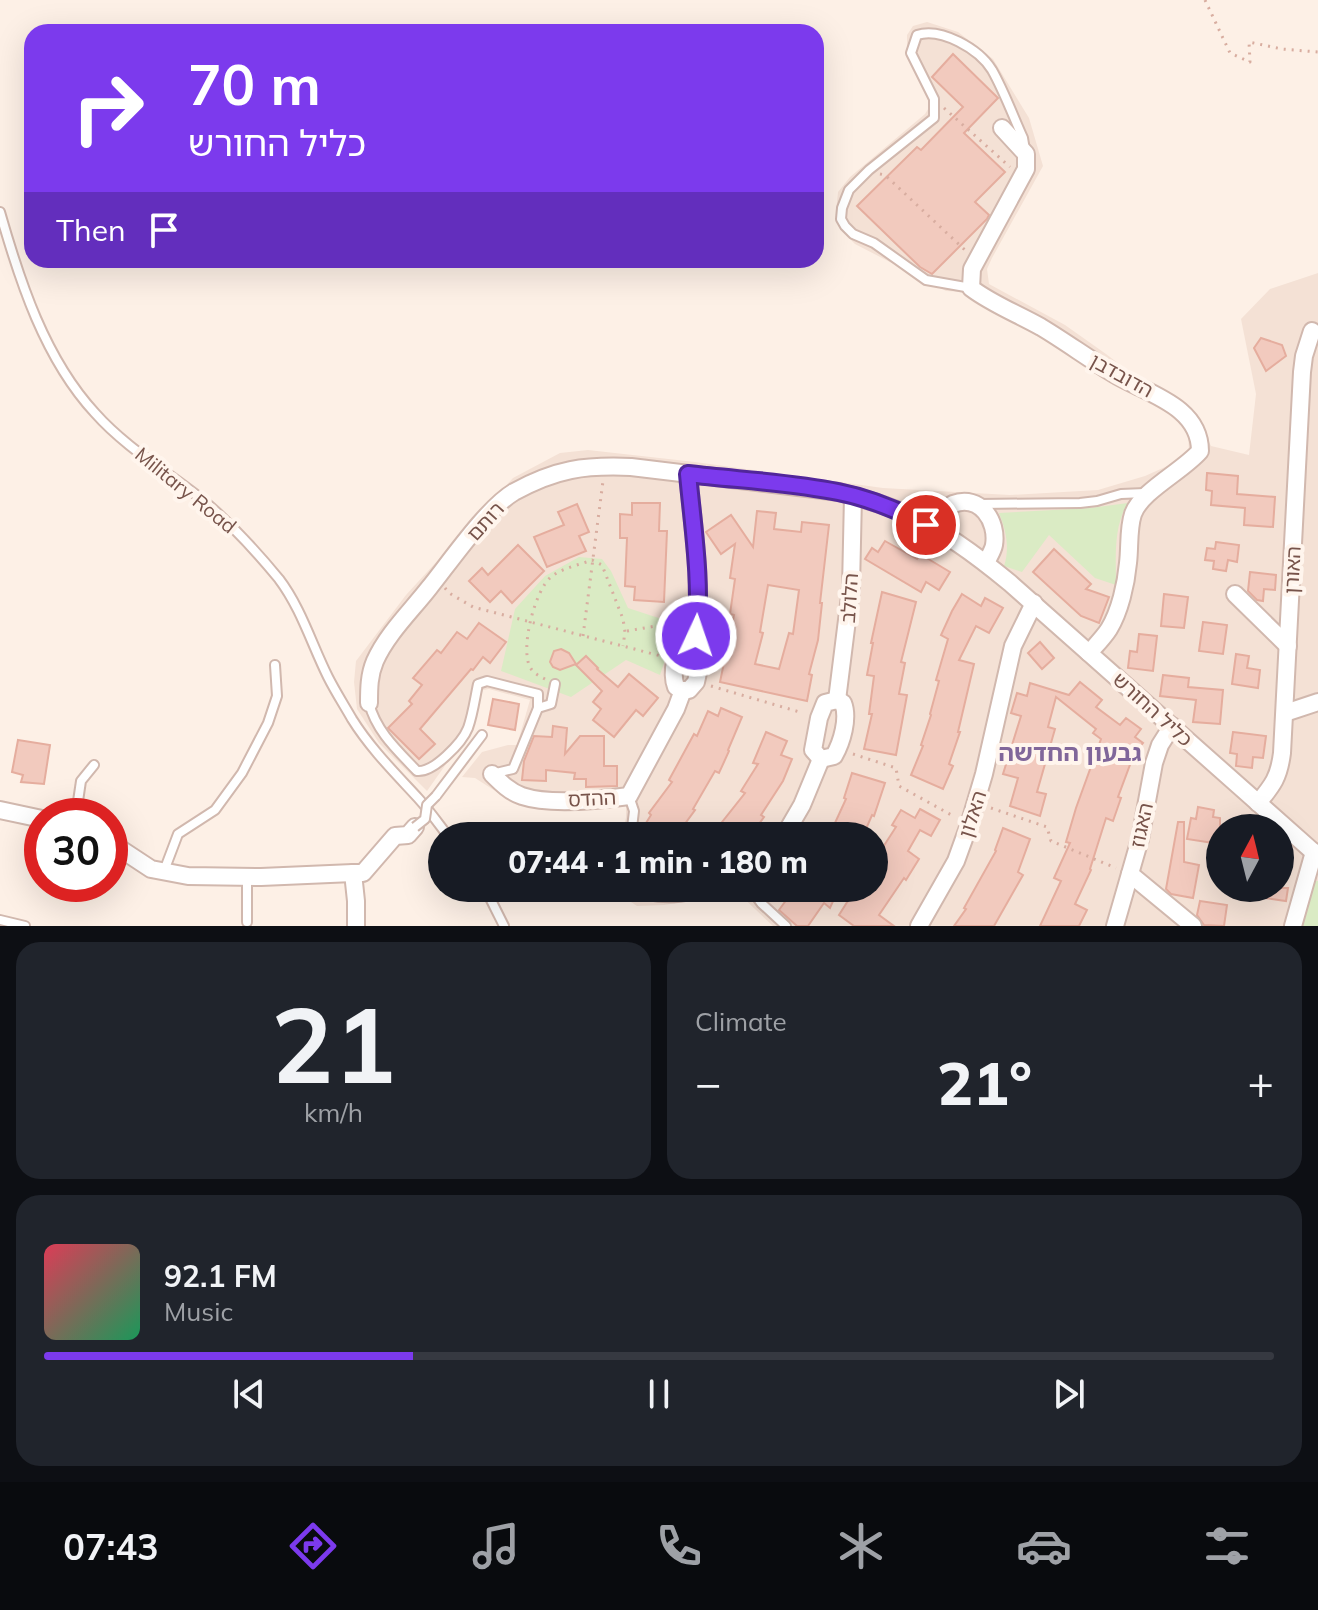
<!DOCTYPE html>
<meta charset="utf-8">
<style>
:root{--surface:#171b24;--page:#20242c;--text:#f1f3f6;--muted:#9ea1a6;--line:#363941;--accent:#7c3aed}
body{margin:0;font-family:Mulish,"Noto Sans Hebrew",sans-serif;background:var(--page);color:var(--text);height:100vh;display:flex;flex-direction:column;font-size:30px;white-space:nowrap}
*{box-sizing:border-box;margin:0}
p{font-size:26px;color:var(--muted)}
.icon{flex:none;width:44px;height:44px;fill:none;stroke:currentColor;stroke-width:2;stroke-linecap:round;stroke-linejoin:round}
.map{position:relative;height:926px;overflow:hidden}
.sheet{display:flex;flex-direction:column;gap:16px;padding:16px;background:#0d0f14;flex:1}
.sheet>*{flex:none}
.banner{position:absolute;left:24px;top:24px;width:800px;height:244px;border-radius:24px;box-shadow:0 8px 32px #0002;background:#7c3aed;color:#fff;overflow:hidden}
.needle{width:52px;rotate:7deg}
.fabs{position:absolute;left:1206px;top:814px;display:grid;gap:16px}
.fabs a{display:grid;place-items:center;width:88px;height:88px;border-radius:50%;background:var(--surface);box-shadow:0 8px 32px #0002;font-size:40px}
.speed{position:absolute;left:24px;top:798px;display:flex;gap:16px;font-size:40px;font-weight:700;text-align:center}
.speed>*{display:grid;place-content:center;width:104px;height:104px;border-radius:50%;background:var(--surface);box-shadow:0 8px 32px #0002;line-height:1}
.speed .limit{border:12px solid #d22;background:#fff;color:#111}
.pin{position:absolute;display:grid;place-items:center;width:68px;height:68px;color:#fff;margin:-34px;border:4px solid #fff;border-radius:50%;box-shadow:0 2px 8px #0007}
.me{position:absolute;width:88px;margin:-44px;rotate:3deg;stroke-linejoin:round;filter:drop-shadow(0 0 6px #0008)}
.turn{display:flex;align-items:center;gap:28px;height:168px;padding:0 32px;font-size:36px}
.turn .icon{width:104px;height:104px;stroke-width:2.5}
.turn b{display:block;font-size:56px;line-height:68px}
.then{display:flex;align-items:center;height:76px;padding:0 32px;background:#0003;gap:16px;font-size:30px}
.big{font-size:60px;font-weight:800;line-height:1.1}
.sheet .widget{flex:1;display:flex;flex-direction:column;justify-content:center;gap:12px;min-width:0;padding:0 28px;border-radius:24px;background:var(--page)}
.sheet .dial{align-items:center;gap:0}
.dial b{font-size:104px;line-height:1}
.song{display:flex;align-items:center;gap:24px}
.cover{width:96px;height:96px;border-radius:12px;background:linear-gradient(135deg,hsl(350 70% 55%),hsl(150 70% 35%))}
.played{height:8px;border-radius:4px;background:linear-gradient(90deg,var(--accent) 30%,var(--line) 30%)}
.keys{display:flex;justify-content:space-around;direction:ltr}
.heat{display:flex;justify-content:space-between;align-items:center;font-size:44px;direction:ltr}
.sheet .tiles{flex:1;display:grid;gap:16px;grid-template-columns:1fr 1fr}
.widget:last-child{grid-column:span 2}
.trip{position:absolute;left:428px;top:822px;width:460px;height:80px;border-radius:40px;background:var(--surface);box-shadow:0 8px 32px #0002;font-weight:800;line-height:80px;text-align:center}
.tabs{display:flex;height:128px;justify-content:space-around;align-items:center;background:#090b0e;color:var(--muted)}
.tabs .icon{width:56px;height:56px}
.tabs .selected{color:var(--accent)}
.tabs b{font-size:36px;color:var(--text)}
.map>svg:first-child{display:block}
</style>
<div class="map">
<svg width="1318" height="926" viewBox="0 0 1318 926">
<rect width="100%" height="100%" fill="#fdf0e6"/>
<!-- residential -->
<path fill="#f4e1d5" fill-rule="evenodd" d="M927,22l31,10 35,27 36,59 14,48 -51,92 -5,11 2,15 76,41 41,29 30,23 25,13 35,26 15,30 38,9 7,-61 -15,-75 29,-30 48,-16v653h-545l-35,-33 -74,12 -27,1 -9,-6 -6,-12h252v-52h-253l5,-18v-12l-55,5 -45,-8 -26,-9 -25,-16 -13,-1 20,-25 26,-7h9l13,-45 -41,-11 -6,1 -15,43 -41,58 -48,-48 -22,-34 -3,-27 2,-21 50,-66 107,-117 47,-25 28,-3 107,12 188,26 127,7 88,-5 47,-14 38,-17 6,-9 -1,-15 -14,-19 -20,-15 -187,-109 -21,-1 -91,-47 -15,-15 -4,-17 2,-20 12,-15 75,-63 5,-8 -1,-9 -22,-46v-16l6,-9zM1220,828h60v60h-60z"/>
<!-- green -->
<g fill="#daebc4">
<path d="M1128,503c-15,24 -12,54 -12,82l-21,-7 -46,-43 -27,37 -18,-6c6,-18 2,-36 -5,-53l91,-5z"/>
<polygon points="579,557 602,559 611,571 628,608 677,624 660,675 626,660 571,697 501,671 515,609 545,576"/>
<polygon points="1315,881 1318,881 1318,926 1302,926"/>
</g>
<!-- building -->
<g fill="#f2cabe" stroke="#e5ad9e" stroke-width="2" fill-rule="evenodd">
<polygon points="953,54 998,98 964,133 1005,172 975,202 989,215 987,219 932,274 920,267 857,206 917,147 921,150 963,107 932,77"/>
<polygon points="1261,338 1282,345 1286,356 1266,371 1254,348"/>
<polygon points="1207,473 1238,476 1237,494 1275,497 1273,527 1244,525 1245,508 1211,505 1212,491 1206,490"/>
<polygon points="632,503 660,503 659,531 667,531 664,602 634,600 635,587 625,586 627,538 620,538 620,514 632,515"/>
<polygon points="577,504 589,532 579,536 586,551 547,567 534,537 564,525 558,512"/>
<path d="M757,511l19,2 -2,16 27,3 1,-10 27,3 -9,78h2l-4,37 -9,34 3,1 -5,26 -87,-19 14,-67 -4,-1 5,-35 -5,-1 5,-34 -14,10 -15,-22 25,-17 22,32zM768,585l31,5 -6,44 -4,-1 -10,36 -24,-5 8,-31 -3,-1z"/>
<polygon points="885,541 917,559 920,554 950,572 939,590 926,582 921,592 865,559 872,548 878,552"/>
<polygon points="1216,542 1239,545 1237,562 1228,560 1226,571 1213,569 1214,561 1205,560 1207,548 1215,549"/>
<polygon points="518,545 544,571 512,603 501,591 490,602 469,581 482,568 488,575"/>
<polygon points="1054,549 1091,584 1086,589 1109,597 1099,623 1081,616 1033,572"/>
<polygon points="1250,572 1276,575 1275,590 1264,589 1263,601 1257,600 1248,591"/>
<polygon points="882,592 916,602 901,662 905,663 899,694 907,695 896,755 864,749 872,714 869,714 874,676 867,675 873,643 871,643"/>
<polygon points="962,594 981,606 985,598 1003,608 989,633 976,626 959,660 974,664 958,732 960,732 949,764 953,766 943,789 911,775 923,746 921,745 931,715 930,714 939,681 936,680 948,639 941,635 952,611"/>
<polygon points="1164,594 1188,597 1184,628 1161,626"/>
<polygon points="1203,622 1227,625 1223,654 1199,651"/>
<polygon points="479,623 506,642 490,663 483,657 473,670 471,669 420,729 435,744 419,759 388,728 412,704 409,701 422,685 413,678 437,650 441,653 457,632 467,639"/>
<polygon points="1139,634 1157,636 1153,671 1128,668 1130,651 1137,652"/>
<polygon points="1040,642 1054,658 1042,669 1028,653"/>
<polygon points="561,649 569,653 576,664 560,670 553,667 550,662 554,651"/>
<polygon points="1236,654 1249,656 1247,668 1260,670 1258,688 1232,684"/>
<polygon points="586,656 598,668 597,669 618,687 629,674 658,698 643,716 636,710 614,737 593,720 601,709 593,702 602,691 576,665"/>
<polygon points="1163,675 1189,678 1188,687 1223,690 1220,724 1193,722 1196,700 1160,696"/>
<polygon points="1080,682 1102,700 1096,707 1120,725 1126,718 1141,729 1135,737 1143,743 1134,754 1118,797 1121,798 1113,821 1106,818 1090,869 1091,870 1075,904 1087,910 1079,926 1040,926 1061,881 1054,878 1070,843 1066,842 1076,808 1101,739 1093,733 1096,729 1056,697 1048,727 1055,729 1037,792 1046,794 1040,816 1010,806 1018,778 1003,774 1021,716 1011,713 1017,693 1027,696 1030,683 1069,695"/>
<polygon points="493,699 519,704 515,730 488,725"/>
<polygon points="721,708 742,717 728,750 729,751 719,773 715,771 693,809 695,810 676,836 638,836 651,815 649,813 672,782 669,780 694,734 697,736 708,711 718,716"/>
<polygon points="553,726 567,728 565,754 580,736 604,736 604,766 617,766 617,786 586,787 586,779 574,779 575,773 546,770 546,781 522,780 524,761 534,736 552,737"/>
<polygon points="766,732 787,741 781,755 792,759 783,781 761,815 764,817 750,836 711,836 745,793 741,791 758,764 753,763"/>
<polygon points="1233,732 1266,736 1263,758 1253,757 1252,768 1236,766 1237,754 1230,753"/>
<polygon points="18,740 50,745 44,784 21,782 23,775 12,772"/>
<polygon points="852,773 885,783 874,816 872,815 863,836 829,836 846,799 844,798"/>
<polygon points="1198,807 1214,810 1213,817 1220,818 1220,844 1187,839 1191,818 1196,819"/>
<polygon points="920,809 940,820 931,836 920,830 908,851 919,859 906,880 904,878 879,915 894,926 854,926 839,915 856,888 874,888 874,861 896,827 892,825 901,810 915,818"/>
<polygon points="1178,822 1184,822 1184,862 1199,865 1193,898 1171,894 1166,889"/>
<polygon points="1003,828 1030,839 1018,872 1023,875 994,926 954,926 966,909 964,908 996,851 995,850"/>
<polygon points="795,888 839,888 830,908 824,903 808,926 797,926 779,910"/>
<polygon points="1244,888 1288,888 1286,901 1244,895"/>
<polygon points="1200,901 1227,905 1224,926 1204,925 1197,915"/>
</g>
<g fill="none" stroke-linecap="round" stroke-linejoin="round">
<!-- lane casing -->
<g stroke="#d1b8ae" stroke-width="12">
<g id="lane">
<path d="M0,212c20,70 45,147 95,201 31,35 73,59 109,88 28,24 52,50 75,78 22,29 33,66 49,98 7,14 16,28 24,42 18,29 43,54 66,79 11,12 20,25 30,38"/>
<path d="M971,288l-45,-8 -52,-37 -21,-9 -8,-8 -4,-7 1,-11 7,-18 20,-20 65,-52v-19l-23,-46 6,-18c24,-8 62,14 75,35 12,21 21,46 31,68l2,12"/>
<polyline points="979,504 1080,503 1097,501 1121,494 1145,493"/>
<path d="M369,703c7,28 28,47 48,68 16,2 45,-28 51,-43 5,-14 7,-30 10,-44l9,-3 51,13v14l-25,61 -21,5"/>
<polyline points="538,708 551,704 555,684"/>
<polyline points="436,796 482,735"/>
<polyline points="629,796 634,811 631,836"/>
<polyline points="79,816 77,808 81,781 94,765"/>
<polyline points="164,871 178,834 215,810 242,773 268,723 277,696 275,665"/>
<polyline points="247,877 247,922"/>
<polyline points="485,888 504,926"/>
<path d="M632,888c28,17 62,7 92,0"/>
<polyline points="750,888 761,903 786,926"/>
<polyline points="0,920 25,926"/>
</g>
</g>
<!-- street casing -->
<g stroke="#d1b8ae" stroke-width="20">
<g id="street">
<path d="M1002,128l24,26v15l-54,100 -1,19c21,16 47,26 70,39 25,15 48,32 73,47 31,19 86,31 86,77 -17,20 -59,40 -67,63 -5,15 -3,34 -5,49 -2,21 -8,48 -19,66 -5,8 -13,16 -20,24"/>
<path d="M688,474c5,54 14,108 8,162"/>
<path d="M932,528c6,-9 12,-20 21,-24 27,-10 45,17 41,41 -1,6 -6,13 -8,18"/>
<polyline points="1235,594 1288,646"/>
<path d="M687,635l14,3 3,7 -8,37 -7,8h-8l-5,-3c-6,-16 1,-39 11,-52z"/>
<polyline points="837,700 851,588 853,496"/>
<path d="M837,700l6,3c6,15 -1,39 -9,53l-13,3 -8,-9 6,-32 6,-15z"/>
<path d="M369,703c0,-14 0,-28 6,-42 12,-27 36,-50 54,-73 21,-26 58,-80 85,-96 42,-23 70,-27 117,-25l208,25c21,6 41,11 60,19 41,17 77,44 111,72l308,273"/>
<polyline points="1285,713 1318,702"/>
<path d="M492,774c9,9 18,18 30,22 27,9 78,4 107,0l47,-87 7,-19"/>
<path d="M1258,803c15,-18 21,-26 24,-50l20,-381 2,-16 8,-25"/>
<polyline points="0,810 42,819"/>
<polyline points="784,836 802,805 821,759"/>
<polyline points="110,842 151,869 188,876 261,877 353,873 363,873 395,836 408,835 415,827"/>
<polyline points="353,873 356,901 356,926"/>
<polyline points="1130,874 1193,926"/>
<polyline points="724,888 725,888"/>
<polyline points="919,926 956,861 969,825 984,774 1013,646 1034,603"/>
<polyline points="1115,926 1140,839 1154,763 1160,745 1172,726"/>
<polyline points="1293,926 1314,852"/>
</g>
</g>
<!-- path -->
<g stroke="#d8ada0" stroke-width="3" stroke-dasharray="2 6" stroke-linecap="butt">
<polyline points="1205,0 1230,53 1250,62 1249,42 1282,49 1318,52"/>
<polyline points="944,108 1010,167"/>
<polyline points="880,174 885,175 966,251"/>
<polyline points="445,588 449,593 473,607 661,656"/>
<polyline points="627,631 679,622"/>
<polyline points="583,636 603,481"/>
<path d="M545,679c-6,-3 -12,-6 -15,-12 -10,-19 5,-77 21,-90 11,-9 28,-12 41,-17l10,5 21,54 2,13 -2,14"/>
<polyline points="711,686 803,713"/>
<polyline points="853,754 896,768 899,786 955,817"/>
<polyline points="991,808 1047,827 1051,841 1116,868"/>
</g>
<!-- lane -->
<use href="#lane" stroke="#fff" stroke-width="8"/>
<!-- street -->
<use href="#street" stroke="#fff" stroke-width="16"/>
<!-- lane-bridge casing -->
<g stroke="#d1b8ae" stroke-width="12" stroke-linecap="butt">
<polyline id="lane-bridge" points="415,827 425,819 427,805 436,796"/>
</g>
<!-- lane-bridge -->
<use href="#lane-bridge" stroke="#fff" stroke-width="8"/>
</g>
<g fill="none" stroke-linecap="round" stroke-linejoin="round">
<!-- route casing -->
<g stroke="#51269a" stroke-width="20">
<path id="route" d="M696,636c6,-54 -3,-108 -8,-162 50,6 101,8 150,18 31,6 60,18 88,33"/>
</g>
<!-- route -->
<use href="#route" stroke="#7c3aed" stroke-width="14"/>
</g>
<g text-anchor="middle" dominant-baseline="central" stroke-width="8" stroke-linejoin="round" paint-order="stroke">
<!-- street labels -->
<g font-size="20" fill="#77534a" stroke="#fff5ed">
<text transform="translate(1122 375) rotate(29)">הדובדבן</text>
<text transform="translate(186 490) rotate(39)">Military Road</text>
<text transform="translate(485 521) rotate(-48)">רותם</text>
<text transform="translate(1292 570) rotate(-87)">האורן</text>
<text transform="translate(849 598) rotate(-86)">הלולב</text>
<text transform="translate(1153 709) rotate(42)">כליל החורש</text>
<text transform="translate(592 798) rotate(-3)">ההדס</text>
<text transform="translate(972 814) rotate(-72)">האלון</text>
<text transform="translate(1141 825) rotate(-78)">האגוז</text>
</g>
<!-- quarter labels -->
<g font-size="24" font-weight="bold" fill="#80669a" stroke="#fff5ed">
<text x="1070" y="752">גבעון החדשה</text>
</g>
</g>
</svg>
<div class="fabs">
<a><svg class="needle" viewBox="-14 -14 28 28"><path d="M0-13l5 13h-10z" fill="#e53935"/><path d="M0 13l5-13h-10z" fill="#9ea1a6"/></svg></a>
</div>
<div class="speed"><div class="limit">30</div></div>
<div class="pin" style="left:926px;top:525px;background:#d93025"><svg class="icon" aria-label="arrive" viewBox="0 0 24 24"><path d="M6 21V4h12l-3 4 3 4H6"/></svg></div>
<svg class="me" style="left:696px;top:636px" viewBox="-20 -20 40 40"><circle r="17" fill="#7c3aed" stroke="#fff" stroke-width="3"/><path d="M0-11L8 9 0 5-8 9z" fill="#fff"/></svg>
<div class="trip">07:44 · 1 min · 180 m</div>
<div class="banner">
<div class="turn"><svg class="icon" aria-label="right" viewBox="0 0 24 24"><path d="M7 20v-9h11M14 6l5 5-5 5"/></svg><div><b>70 m</b>כליל החורש</div></div>
<div class="then">Then<svg class="icon" aria-label="arrive" viewBox="0 0 24 24"><path d="M6 21V4h12l-3 4 3 4H6"/></svg></div>
</div>
</div>
<section class="sheet">
<div class="tiles">
<div class="widget dial"><b>21</b><p>km/h</p></div>
<div class="widget"><p>Climate</p>
<div class="heat"><a>−</a><b class="big">21°</b><a>+</a></div>
</div>
<div class="widget">
<div class="song"><i class="cover"></i><div><b>92.1 FM</b><p>Music</p></div></div>
<div class="played"></div>
<div class="keys"><svg class="icon" aria-label="previous" viewBox="0 0 24 24"><path d="M18 5L8 12l10 7zM5 5v14"/></svg><svg class="icon" aria-label="pause" viewBox="0 0 24 24"><path d="M8 5v14M16 5v14"/></svg><svg class="icon" aria-label="next" viewBox="0 0 24 24"><path d="M6 5l10 7-10 7zM19 5v14"/></svg></div>
</div>
</div>
</section>
<nav class="tabs">
<b>07:43</b>
<svg class="icon selected" aria-label="directions" viewBox="0 0 24 24"><path d="M12 3l9 9-9 9-9-9zM9 14v-3h6M13 9l2 2-2 2"/></svg>
<svg class="icon" aria-label="music" viewBox="0 0 24 24"><path d="M9 18V5l10-2v13"/><circle cx="6" cy="18" r="3"/><circle cx="16" cy="16" r="3"/></svg>
<svg class="icon" aria-label="phone" viewBox="0 0 24 24"><path d="M5 4h4l2 5-3 2q2 4 5 5l2-3 5 2v4C11 20 4 13 5 4z"/></svg>
<svg class="icon" aria-label="climate" viewBox="0 0 24 24"><path d="M12 3v18M4 7l16 10M4 17L20 7"/></svg>
<svg class="icon" aria-label="car" viewBox="0 0 24 24"><path d="M5 17H2v-5l4-1 3-4h7l3 4 3 1v5h-3M9 17h6M6 11h13"/><circle cx="7" cy="17" r="2"/><circle cx="17" cy="17" r="2"/></svg>
<svg class="icon" aria-label="filters" viewBox="0 0 24 24"><path d="M4 7h16M4 17h16"/><circle cx="9" cy="7" r="2"/><circle cx="15" cy="17" r="2"/></svg>
</nav>
